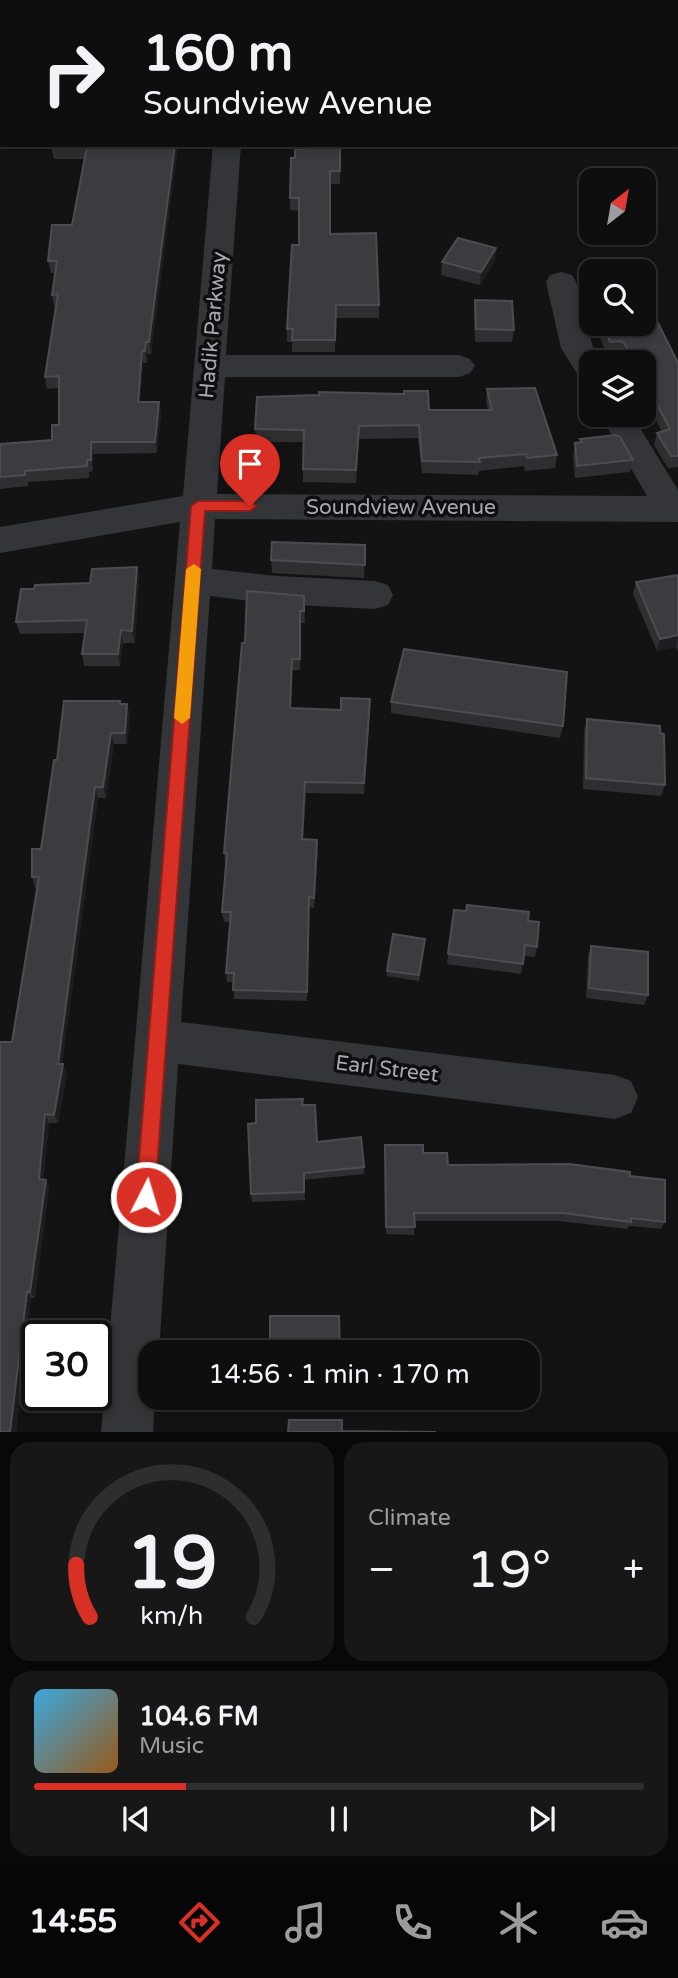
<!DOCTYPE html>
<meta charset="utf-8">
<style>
:root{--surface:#0e0e0f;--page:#171718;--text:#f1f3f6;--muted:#9b9c9e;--line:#2e2e2f;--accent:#d93025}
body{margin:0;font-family:"Varela Round",sans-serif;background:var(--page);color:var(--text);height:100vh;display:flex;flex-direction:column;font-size:26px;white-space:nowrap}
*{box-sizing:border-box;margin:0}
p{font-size:23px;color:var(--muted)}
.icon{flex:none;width:38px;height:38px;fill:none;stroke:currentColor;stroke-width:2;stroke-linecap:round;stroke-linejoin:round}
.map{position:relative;height:1432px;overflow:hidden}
.drawer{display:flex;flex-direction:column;gap:10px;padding:10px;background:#080808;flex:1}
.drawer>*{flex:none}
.banner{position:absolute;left:0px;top:0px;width:679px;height:147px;box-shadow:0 4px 10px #0003,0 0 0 2px var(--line);background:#0e0e0f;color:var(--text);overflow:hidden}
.needle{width:46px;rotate:31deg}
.tools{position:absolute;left:579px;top:168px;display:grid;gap:14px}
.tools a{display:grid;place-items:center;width:77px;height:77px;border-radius:14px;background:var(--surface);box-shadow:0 4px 10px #0003,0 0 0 2px var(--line);font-size:35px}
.speed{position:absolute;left:21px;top:1320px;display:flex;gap:14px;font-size:35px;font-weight:700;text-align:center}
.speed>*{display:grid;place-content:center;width:91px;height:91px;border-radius:50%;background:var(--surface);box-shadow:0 4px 10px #0003,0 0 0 2px var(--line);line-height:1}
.speed .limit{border:4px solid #111;border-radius:10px;background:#fff;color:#111}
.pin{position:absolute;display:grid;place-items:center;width:60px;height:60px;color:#fff;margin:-72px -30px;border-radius:50% 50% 50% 0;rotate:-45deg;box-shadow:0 0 7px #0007}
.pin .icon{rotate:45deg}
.me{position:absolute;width:77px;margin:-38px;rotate:5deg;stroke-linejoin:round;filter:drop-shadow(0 0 5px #0008)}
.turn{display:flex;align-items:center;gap:24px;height:147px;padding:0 28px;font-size:32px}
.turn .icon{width:91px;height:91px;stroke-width:2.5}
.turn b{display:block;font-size:49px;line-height:60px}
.big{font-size:52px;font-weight:600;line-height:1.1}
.drawer .card{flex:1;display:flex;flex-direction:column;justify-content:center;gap:10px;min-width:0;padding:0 24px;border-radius:21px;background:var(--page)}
.drawer .dial{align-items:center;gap:0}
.dial svg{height:182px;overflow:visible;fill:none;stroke:var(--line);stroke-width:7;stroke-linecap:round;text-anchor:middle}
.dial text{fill:var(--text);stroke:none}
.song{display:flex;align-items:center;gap:21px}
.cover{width:84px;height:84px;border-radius:10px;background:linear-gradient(135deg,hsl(200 70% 55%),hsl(30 70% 35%))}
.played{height:7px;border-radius:4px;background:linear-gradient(90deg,var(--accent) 25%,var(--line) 25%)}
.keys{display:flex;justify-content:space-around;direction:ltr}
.heat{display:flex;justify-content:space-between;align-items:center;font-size:38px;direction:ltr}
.drawer .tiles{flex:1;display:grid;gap:10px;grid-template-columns:1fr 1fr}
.card:last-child{grid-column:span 2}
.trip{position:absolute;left:138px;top:1340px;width:402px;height:70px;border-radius:21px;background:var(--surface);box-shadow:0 4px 10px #0003,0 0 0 2px var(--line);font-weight:600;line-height:70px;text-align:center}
.menu{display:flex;height:112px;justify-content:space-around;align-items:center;background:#060606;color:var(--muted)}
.menu .icon{width:49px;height:49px}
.menu .selected{color:var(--accent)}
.menu b{font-size:32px;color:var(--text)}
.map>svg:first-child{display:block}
</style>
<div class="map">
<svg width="678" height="1432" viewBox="0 0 678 1432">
<rect width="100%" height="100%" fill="#131314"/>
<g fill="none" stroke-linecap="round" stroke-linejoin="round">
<!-- minor -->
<g fill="#343539" fill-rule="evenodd">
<polygon points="213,145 241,145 226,355 459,355 470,359 475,366 470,373 459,377 225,377 217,494 647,496 600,415 632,415 678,490 678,522 215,519 212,569 277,576 375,581 388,585 393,595 388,605 375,609 277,604 210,596 181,1022 615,1075 631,1081 638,1097 631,1113 615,1119 178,1064 159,1353 150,1353 150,1398 155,1398 153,1432 101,1432 180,522 0,553 0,527 183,496"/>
<polygon points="561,272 572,275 576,282 593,348 602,362 592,362 592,383 581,380 561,348 546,282 550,275"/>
</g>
</g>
<!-- wall -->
<g fill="#2f2f32">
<polygon points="2,94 2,126 0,126 0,98"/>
<polygon points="178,145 151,354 147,354 147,363 143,363 140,402 159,402 161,413 157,453 93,454 93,471 89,472 89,478 28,482 28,486 0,489 0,444 52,440 59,425 59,388 47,389 45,377 56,306 54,306 52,295 55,273 51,273 48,261 72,225 85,159 54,159 51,147"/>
<polygon points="340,145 340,184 330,184 330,234 379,305 379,318 336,318 335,352 292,352 292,342 287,342 287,329 299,245 299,211 290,210 290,198 295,158 305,149"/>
<polygon points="496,248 495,261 480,285 441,275 442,262"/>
<polygon points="592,290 592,316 589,302"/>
<polygon points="475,300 514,330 512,342 475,342 474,313"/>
<polygon points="594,324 644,324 678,363 678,467 668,468 654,445 657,433 662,432 644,397 644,362 625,362 622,355 618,353 607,354"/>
<polygon points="487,389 557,455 555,468 525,471 524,466 479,471 478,475 422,473 418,438 359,439 356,483 303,482 303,442 256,442 255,429 429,410 488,410 486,401"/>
<polygon points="580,439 633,460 630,472 575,478 573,456 575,443 579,443"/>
<polygon points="365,545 364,578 272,573 271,560"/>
<polygon points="137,567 139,579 135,643 123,643 120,666 84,666 82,654 85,633 20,634 16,622 34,589 90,583"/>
<polygon points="678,576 678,652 676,647 657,651 633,594 636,582"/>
<polygon points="304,596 305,623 300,623 300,670 292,670 291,708 341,710 370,710 364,794 306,793 303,839 318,850 314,908 309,907 307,1001 234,999 233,982 227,982 226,973 230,922 224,922 222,912 226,863 225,863 224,853 245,643"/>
<polygon points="391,702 563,726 560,738 391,713"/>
<polygon points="120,704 127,704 130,715 127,744 114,744 106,798 98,798 62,1064 67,1073 58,1123 49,1123 43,1179 46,1180 49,1187 35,1298 31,1298 16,1432 0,1432 12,1042 37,888 35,888 32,877 41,849 57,760"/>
<polygon points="587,719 665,785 661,796 583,789 584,731"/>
<polygon points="454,910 537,947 535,957 524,956 521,974 447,964"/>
<polygon points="425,939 419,981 387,976 387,971"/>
<polygon points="591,946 648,995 644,1005 586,998 588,956"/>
<polygon points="303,1105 317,1142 364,1167 364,1174 304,1180 305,1200 252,1202 251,1194 256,1123"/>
<polygon points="385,1145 423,1153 448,1165 630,1176 665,1222 661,1229 629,1226 627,1229 559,1221 414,1221 414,1235 386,1234"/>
</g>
<!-- shaded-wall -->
<g fill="#1e1e20">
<polygon points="175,145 178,145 151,354 149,342"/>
<polygon points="496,248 495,261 480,285 481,272"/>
<polygon points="146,342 147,354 147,363 145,351"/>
<polygon points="142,351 143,363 139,413 138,402"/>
<polygon points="159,402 161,413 157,453 155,442"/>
<polygon points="91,442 93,454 93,471 91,460"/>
<polygon points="137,567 139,579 135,643 132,631"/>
<polygon points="121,630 123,643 120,666 118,654"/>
<polygon points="678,635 676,647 657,651 660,639"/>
<polygon points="127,704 130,715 127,744 125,733"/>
<polygon points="111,733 114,744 106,798 103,787"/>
<polygon points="305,782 306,793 302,850 302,839"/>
<polygon points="95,787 98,798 61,1073 58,1064"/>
<polygon points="317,840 318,850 314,908 314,898"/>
<polygon points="63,1064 67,1073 58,1123 54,1115"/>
<polygon points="45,1114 49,1123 43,1187 39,1179"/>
<polygon points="46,1180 49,1187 35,1298 30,1292"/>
<polygon points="27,1292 31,1298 16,1432 10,1432"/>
</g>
<!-- building -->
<g fill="#3c3c40" stroke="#4c4d52" stroke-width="2">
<polygon points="38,0 66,0 66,2 37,2"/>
<polygon points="2,94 2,114 0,113 0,98"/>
<polygon points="52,145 175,145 149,342 146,342 145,351 142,351 138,402 159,402 155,442 91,442 91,460 87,460 87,466 25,471 25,475 0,477 0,444 52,440 52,425 59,425 59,376 45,377 58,294 52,295 57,261 48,261 52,225 72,225 87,147 51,147"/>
<polygon points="305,145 340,145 340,171 330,171 330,234 376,233 379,305 336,305 335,340 292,340 293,329 287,329 292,245 299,245 299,198 290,198 291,158 295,158 295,149 305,149"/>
<polygon points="458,238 496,248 481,272 442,262"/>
<polygon points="475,300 512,301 514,330 476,329"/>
<polygon points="644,301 647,301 678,363 678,456 671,456 657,433 670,429 644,380 644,362 634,362 624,343 620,341 610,342 602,324 644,324"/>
<polygon points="535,388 557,455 527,458 526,454 479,458 480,462 422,461 419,425 359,426 356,470 303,469 304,430 255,429 257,397 319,395 319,392 404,394 404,391 428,391 429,410 492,410 487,389"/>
<polygon points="615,435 620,437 633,460 577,466 575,443 582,442 580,439"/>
<polygon points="272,542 365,545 365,565 271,560"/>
<polygon points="137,567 132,631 121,630 118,654 82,654 87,620 16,622 21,589 34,589 35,585 90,583 92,569"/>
<polygon points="678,575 678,635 660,639 636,582"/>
<polygon points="247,591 304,596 304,611 300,611 300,659 292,659 290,708 341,710 341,698 370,699 364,783 305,782 302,839 317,840 314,898 309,897 307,992 233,990 234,973 226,973 231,912 222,912 227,853 224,853 242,643 245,643"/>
<polygon points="404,649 567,672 563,726 391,702"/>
<polygon points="64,701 120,701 120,704 127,704 125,733 111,733 103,787 95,787 58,1064 63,1064 54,1115 45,1114 39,1179 46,1180 30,1292 27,1292 10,1432 0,1432 0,1042 12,1042 39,877 32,877 32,849 41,849 54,760 57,760"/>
<polygon points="587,719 660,726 660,733 664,734 665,785 586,778"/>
<polygon points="467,905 529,912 528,921 539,922 537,947 525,945 523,964 448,954 454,910 466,911"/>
<polygon points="393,934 425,939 419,975 387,971"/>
<polygon points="591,946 648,952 648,995 589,988"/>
<polygon points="303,1099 302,1105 315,1105 317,1142 361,1137 364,1167 304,1173 304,1192 251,1194 248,1124 256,1123 256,1100"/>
<polygon points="385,1145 423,1145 423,1153 447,1153 448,1165 569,1164 630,1172 630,1176 665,1180 665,1222 631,1218 631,1222 563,1213 414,1213 415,1227 386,1227"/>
<polygon points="270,1316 339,1316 340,1353 270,1353"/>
<polygon points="289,1420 342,1420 342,1431 436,1432 288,1432"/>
</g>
<!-- route -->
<polygon fill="#d93025" stroke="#8d1f18" stroke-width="2" points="198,501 250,501 257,506 250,511 205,511 155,1197 153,1204 146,1207 139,1204 136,1197 191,506"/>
<!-- slow -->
<polygon fill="#f59e0b" points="194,564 201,569 190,718 182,724 174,718 186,569"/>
<g text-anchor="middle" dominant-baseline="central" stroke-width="7" stroke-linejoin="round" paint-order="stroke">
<!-- street labels -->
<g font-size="21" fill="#a5a9b5" stroke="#0e0e0f">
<text transform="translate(213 325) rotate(-85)">Hadik Parkway</text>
<text x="401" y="507">Soundview Avenue</text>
<text transform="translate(387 1069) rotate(7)">Earl Street</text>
</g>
</g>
</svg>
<div class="tools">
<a><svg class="needle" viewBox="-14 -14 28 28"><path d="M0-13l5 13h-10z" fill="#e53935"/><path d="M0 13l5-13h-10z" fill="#9b9c9e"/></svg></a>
<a><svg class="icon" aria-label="search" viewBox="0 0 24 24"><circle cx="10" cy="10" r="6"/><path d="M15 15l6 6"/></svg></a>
<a><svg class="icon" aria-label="layers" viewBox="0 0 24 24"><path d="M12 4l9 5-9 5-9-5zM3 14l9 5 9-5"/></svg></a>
</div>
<div class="speed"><div class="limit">30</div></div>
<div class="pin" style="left:250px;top:506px;background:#d93025"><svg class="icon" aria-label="arrive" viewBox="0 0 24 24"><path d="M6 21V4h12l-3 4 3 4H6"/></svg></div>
<svg class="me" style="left:146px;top:1197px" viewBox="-20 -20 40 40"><circle r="17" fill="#d93025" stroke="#fff" stroke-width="3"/><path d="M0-11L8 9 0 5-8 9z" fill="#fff"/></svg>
<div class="trip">14:56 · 1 min · 170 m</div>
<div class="banner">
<div class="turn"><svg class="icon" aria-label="right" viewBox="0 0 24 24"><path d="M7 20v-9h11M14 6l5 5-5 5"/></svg><div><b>160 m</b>Soundview Avenue</div></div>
</div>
</div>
<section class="drawer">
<div class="tiles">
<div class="card dial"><svg viewBox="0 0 100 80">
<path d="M14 69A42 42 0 1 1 86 69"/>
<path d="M14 69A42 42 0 0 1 8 46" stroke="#d93025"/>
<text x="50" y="56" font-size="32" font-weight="700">19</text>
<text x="50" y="72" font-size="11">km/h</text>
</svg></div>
<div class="card"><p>Climate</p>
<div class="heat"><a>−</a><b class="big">19°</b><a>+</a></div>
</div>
<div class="card">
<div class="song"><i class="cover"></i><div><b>104.6 FM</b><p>Music</p></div></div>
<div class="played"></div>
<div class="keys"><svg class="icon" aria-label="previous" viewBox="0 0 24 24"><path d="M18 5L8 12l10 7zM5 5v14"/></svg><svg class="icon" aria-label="pause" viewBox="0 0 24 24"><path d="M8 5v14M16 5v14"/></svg><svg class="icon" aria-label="next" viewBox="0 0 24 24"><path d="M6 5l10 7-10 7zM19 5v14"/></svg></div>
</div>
</div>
</section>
<nav class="menu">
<b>14:55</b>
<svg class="icon selected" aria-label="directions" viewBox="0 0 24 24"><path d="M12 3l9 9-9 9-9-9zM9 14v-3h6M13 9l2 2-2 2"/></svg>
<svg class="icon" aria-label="music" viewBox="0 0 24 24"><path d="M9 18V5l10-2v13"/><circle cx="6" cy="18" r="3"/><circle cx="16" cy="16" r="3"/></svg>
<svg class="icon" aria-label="phone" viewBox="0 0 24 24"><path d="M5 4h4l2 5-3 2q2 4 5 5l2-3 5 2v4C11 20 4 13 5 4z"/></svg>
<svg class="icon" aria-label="climate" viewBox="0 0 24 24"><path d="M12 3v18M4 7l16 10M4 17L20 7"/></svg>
<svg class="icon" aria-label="car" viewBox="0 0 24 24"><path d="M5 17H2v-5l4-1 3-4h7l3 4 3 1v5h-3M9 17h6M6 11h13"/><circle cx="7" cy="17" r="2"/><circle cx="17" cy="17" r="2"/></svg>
</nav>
